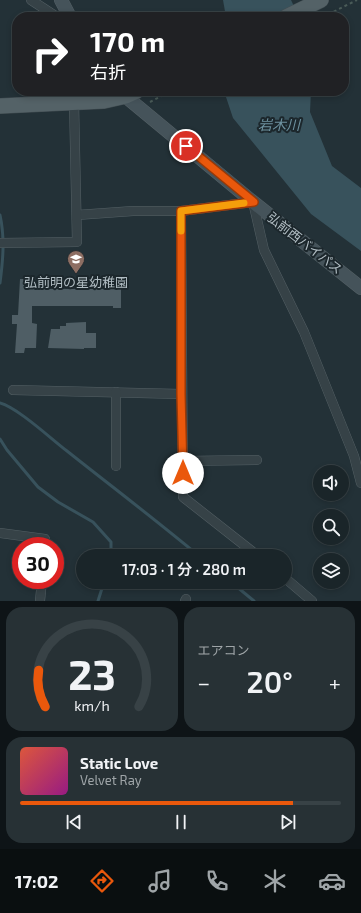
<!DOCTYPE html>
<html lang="ja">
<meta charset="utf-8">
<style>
:root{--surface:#1a2529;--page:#273135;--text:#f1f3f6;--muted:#9fa5a8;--line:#384246;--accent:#ea580c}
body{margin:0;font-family:"Exo 2","Noto Sans JP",sans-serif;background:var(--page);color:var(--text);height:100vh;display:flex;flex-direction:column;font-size:15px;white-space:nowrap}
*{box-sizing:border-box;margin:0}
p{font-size:13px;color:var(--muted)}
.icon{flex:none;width:22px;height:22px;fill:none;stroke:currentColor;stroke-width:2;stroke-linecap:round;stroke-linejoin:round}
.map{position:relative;height:601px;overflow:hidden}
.details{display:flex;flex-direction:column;gap:6px;padding:6px;background:#0e1417;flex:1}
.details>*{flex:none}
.banner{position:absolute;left:12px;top:12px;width:337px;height:84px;border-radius:16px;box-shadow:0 2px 6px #0003,0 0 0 1px var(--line);background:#202124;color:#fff;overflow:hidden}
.buttons{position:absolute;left:313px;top:465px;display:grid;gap:8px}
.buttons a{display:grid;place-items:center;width:36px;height:36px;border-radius:50%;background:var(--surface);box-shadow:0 2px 6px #0003,0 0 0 1px var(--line);font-size:20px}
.speed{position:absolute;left:12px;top:537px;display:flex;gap:8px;font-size:20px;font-weight:700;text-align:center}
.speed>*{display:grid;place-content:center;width:52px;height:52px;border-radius:50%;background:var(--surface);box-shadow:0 2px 6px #0003,0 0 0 1px var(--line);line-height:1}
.speed .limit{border:6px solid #d22;background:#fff;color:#111}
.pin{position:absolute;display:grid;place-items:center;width:34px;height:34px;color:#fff;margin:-17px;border:2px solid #fff;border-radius:50%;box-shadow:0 1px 4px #0007}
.me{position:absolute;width:44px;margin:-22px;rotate:0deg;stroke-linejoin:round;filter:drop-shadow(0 0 3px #0008)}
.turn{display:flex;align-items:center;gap:14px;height:84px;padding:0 12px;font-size:18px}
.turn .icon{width:52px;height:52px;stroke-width:2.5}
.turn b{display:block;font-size:28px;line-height:34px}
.big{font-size:30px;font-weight:600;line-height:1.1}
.details .widget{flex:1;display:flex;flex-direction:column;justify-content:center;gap:6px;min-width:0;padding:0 14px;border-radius:16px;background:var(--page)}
.details .dial{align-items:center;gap:0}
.dial svg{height:104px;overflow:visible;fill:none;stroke:var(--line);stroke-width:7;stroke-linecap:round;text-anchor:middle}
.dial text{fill:var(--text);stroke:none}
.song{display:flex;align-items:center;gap:12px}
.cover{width:48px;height:48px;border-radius:6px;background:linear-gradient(135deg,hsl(10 70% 55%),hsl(310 70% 35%))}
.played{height:4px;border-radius:2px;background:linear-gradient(90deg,var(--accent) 85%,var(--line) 85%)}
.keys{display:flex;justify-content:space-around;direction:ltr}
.heat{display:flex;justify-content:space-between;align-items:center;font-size:22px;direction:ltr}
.details .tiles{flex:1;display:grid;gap:6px;grid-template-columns:1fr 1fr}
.widget:last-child{grid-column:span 2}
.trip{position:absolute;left:76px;top:549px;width:216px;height:40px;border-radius:20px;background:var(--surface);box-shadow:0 2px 6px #0003,0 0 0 1px var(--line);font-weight:600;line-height:40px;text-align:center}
.tabs{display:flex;height:64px;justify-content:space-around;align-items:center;background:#0a0f10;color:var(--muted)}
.tabs .icon{width:28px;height:28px}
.tabs .current{color:var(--accent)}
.tabs b{font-size:18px;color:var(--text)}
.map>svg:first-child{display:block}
</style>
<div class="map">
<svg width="361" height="601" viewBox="0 0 361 601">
<rect width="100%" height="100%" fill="#233137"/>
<!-- water -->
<g fill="#38525c">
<polygon points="223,0 291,0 299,17 226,17"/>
<polygon points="224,91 311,91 310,112 332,166 361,188 361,251 311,214 233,118"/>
</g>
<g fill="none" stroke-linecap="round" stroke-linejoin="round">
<!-- stream -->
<g stroke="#38525c" stroke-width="3">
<path d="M0,215c5,23 3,45 0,68"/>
<path d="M0,403c18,5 50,35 67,48 44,35 89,69 132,105"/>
<polyline points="0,439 7,450 38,487 58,502 93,522 111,542 111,556"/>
<polyline points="231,582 254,601"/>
<polyline points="98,601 104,582"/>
</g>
</g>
<!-- building -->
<g fill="#4f5e65">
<polygon points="20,279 33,279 33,289 79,289 80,286 88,286 88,289 121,289 121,308 113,308 113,306 32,306 32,323 37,324 36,348 25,348 24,353 15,353 17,324 12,324 12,315 18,315"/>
<polygon points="86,322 86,333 96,333 96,348 84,348 84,349 48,348 51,329 60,329 60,326 66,326 66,323"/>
</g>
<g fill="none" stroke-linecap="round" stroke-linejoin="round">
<!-- street casing -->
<g stroke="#546065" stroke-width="10">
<g id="street">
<polyline points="31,0 57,17"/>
<polyline points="181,211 183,497 258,556"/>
<polyline points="77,215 133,211 181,211 253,202 264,250 304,332 354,456 361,483"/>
<polyline points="0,243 77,242 74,102"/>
<polyline points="13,390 181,394"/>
<polyline points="116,392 116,466"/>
<polyline points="183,461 257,460"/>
<polyline points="0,533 45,539 44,546"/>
<polyline points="285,578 312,601"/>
<polyline points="40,601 42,580"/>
<polyline points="185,601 186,599"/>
</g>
</g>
<!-- secondary casing -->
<g stroke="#546065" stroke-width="14">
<g id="secondary">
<polyline points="61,0 70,17"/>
<polyline points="119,91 253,202 361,288"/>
</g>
</g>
<!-- primary casing -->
<g stroke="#434e53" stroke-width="16">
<g id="primary">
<polyline points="286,17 321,0"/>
<polyline points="0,106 104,101 126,96 137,91"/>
</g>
</g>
<!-- path -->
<g stroke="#4a5b58" stroke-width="2" stroke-dasharray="3 3" stroke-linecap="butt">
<polyline points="323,17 357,0"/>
<polyline points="150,102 171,91"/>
</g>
<!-- street -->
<use href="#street" stroke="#364247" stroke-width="9"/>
<!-- secondary -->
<use href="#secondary" stroke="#45535a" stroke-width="13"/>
<!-- primary -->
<use href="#primary" stroke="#546267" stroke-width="15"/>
</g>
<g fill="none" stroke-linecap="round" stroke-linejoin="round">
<!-- route casing -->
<g stroke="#983908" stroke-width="10">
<polyline id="route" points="183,473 181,394 181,211 254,202 186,146"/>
</g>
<!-- route -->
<use href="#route" stroke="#ea580c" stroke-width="7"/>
<!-- slow -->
<polyline stroke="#f59e0b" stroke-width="7" points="181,231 181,211 244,203"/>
</g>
<!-- icons -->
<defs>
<g id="school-pin" transform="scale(0.9)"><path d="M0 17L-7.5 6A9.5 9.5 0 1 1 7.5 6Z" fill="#8d6e63" stroke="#1c272c"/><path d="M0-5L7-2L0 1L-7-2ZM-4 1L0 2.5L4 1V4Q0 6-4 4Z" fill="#fff"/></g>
</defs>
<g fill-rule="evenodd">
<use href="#school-pin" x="76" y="259"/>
</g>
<g text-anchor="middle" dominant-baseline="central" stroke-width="4" stroke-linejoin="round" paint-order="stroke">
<!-- street labels -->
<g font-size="13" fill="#b1bdc3" stroke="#1c272c">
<text transform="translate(305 243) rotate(38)">弘前西バイパス</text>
</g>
<!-- poi labels -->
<g font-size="13" fill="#b1bdc3" stroke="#1c272c">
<text x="76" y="282">弘前明の星幼稚園</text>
</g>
<!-- water labels -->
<g font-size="14" font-style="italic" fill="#6d919f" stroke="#1c272c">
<text x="279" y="124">岩木川</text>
</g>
</g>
</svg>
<div class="buttons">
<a><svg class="icon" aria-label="sound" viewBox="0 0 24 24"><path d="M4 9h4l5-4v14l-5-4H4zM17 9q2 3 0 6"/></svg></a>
<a><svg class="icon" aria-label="search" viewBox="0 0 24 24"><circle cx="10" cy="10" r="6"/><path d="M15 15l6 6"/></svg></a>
<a><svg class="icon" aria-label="layers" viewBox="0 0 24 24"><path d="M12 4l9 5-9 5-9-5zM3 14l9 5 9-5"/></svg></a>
</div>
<div class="speed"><div class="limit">30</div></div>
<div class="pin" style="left:186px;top:146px;background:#d93025"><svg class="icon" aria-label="arrive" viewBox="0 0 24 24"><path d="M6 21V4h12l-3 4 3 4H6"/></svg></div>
<svg class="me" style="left:183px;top:473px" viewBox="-20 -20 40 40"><circle r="19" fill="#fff"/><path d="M0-13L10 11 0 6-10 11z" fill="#ea580c"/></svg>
<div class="trip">17:03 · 1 分 · 280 m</div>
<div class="banner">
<div class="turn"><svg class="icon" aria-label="right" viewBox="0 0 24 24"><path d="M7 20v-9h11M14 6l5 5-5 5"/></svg><div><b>170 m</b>右折</div></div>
</div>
</div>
<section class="details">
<div class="tiles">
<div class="widget dial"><svg viewBox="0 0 100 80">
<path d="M14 69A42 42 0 1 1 86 69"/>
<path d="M14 69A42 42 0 0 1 9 41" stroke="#ea580c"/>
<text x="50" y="56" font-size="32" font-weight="700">23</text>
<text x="50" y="72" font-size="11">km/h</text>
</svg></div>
<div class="widget"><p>エアコン</p>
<div class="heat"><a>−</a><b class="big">20°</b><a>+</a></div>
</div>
<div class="widget">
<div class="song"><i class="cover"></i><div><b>Static Love</b><p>Velvet Ray</p></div></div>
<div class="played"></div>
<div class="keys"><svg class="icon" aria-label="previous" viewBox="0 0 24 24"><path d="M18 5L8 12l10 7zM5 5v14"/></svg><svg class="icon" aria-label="pause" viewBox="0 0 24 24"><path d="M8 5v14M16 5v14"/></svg><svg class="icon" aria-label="next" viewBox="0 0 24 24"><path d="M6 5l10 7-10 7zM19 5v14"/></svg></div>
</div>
</div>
</section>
<nav class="tabs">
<b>17:02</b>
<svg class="icon current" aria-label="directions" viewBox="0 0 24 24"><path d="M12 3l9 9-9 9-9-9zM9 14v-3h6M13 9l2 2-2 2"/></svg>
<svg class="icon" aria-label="music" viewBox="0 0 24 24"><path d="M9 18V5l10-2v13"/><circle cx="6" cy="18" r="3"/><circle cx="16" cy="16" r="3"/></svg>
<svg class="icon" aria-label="phone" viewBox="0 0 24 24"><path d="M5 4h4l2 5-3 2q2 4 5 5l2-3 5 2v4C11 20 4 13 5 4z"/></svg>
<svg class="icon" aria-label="climate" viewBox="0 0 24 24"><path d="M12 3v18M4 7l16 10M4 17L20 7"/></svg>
<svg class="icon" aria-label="car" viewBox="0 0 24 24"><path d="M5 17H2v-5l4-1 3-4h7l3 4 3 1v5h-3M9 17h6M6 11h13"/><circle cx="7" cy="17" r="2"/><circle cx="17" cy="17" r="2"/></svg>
</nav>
